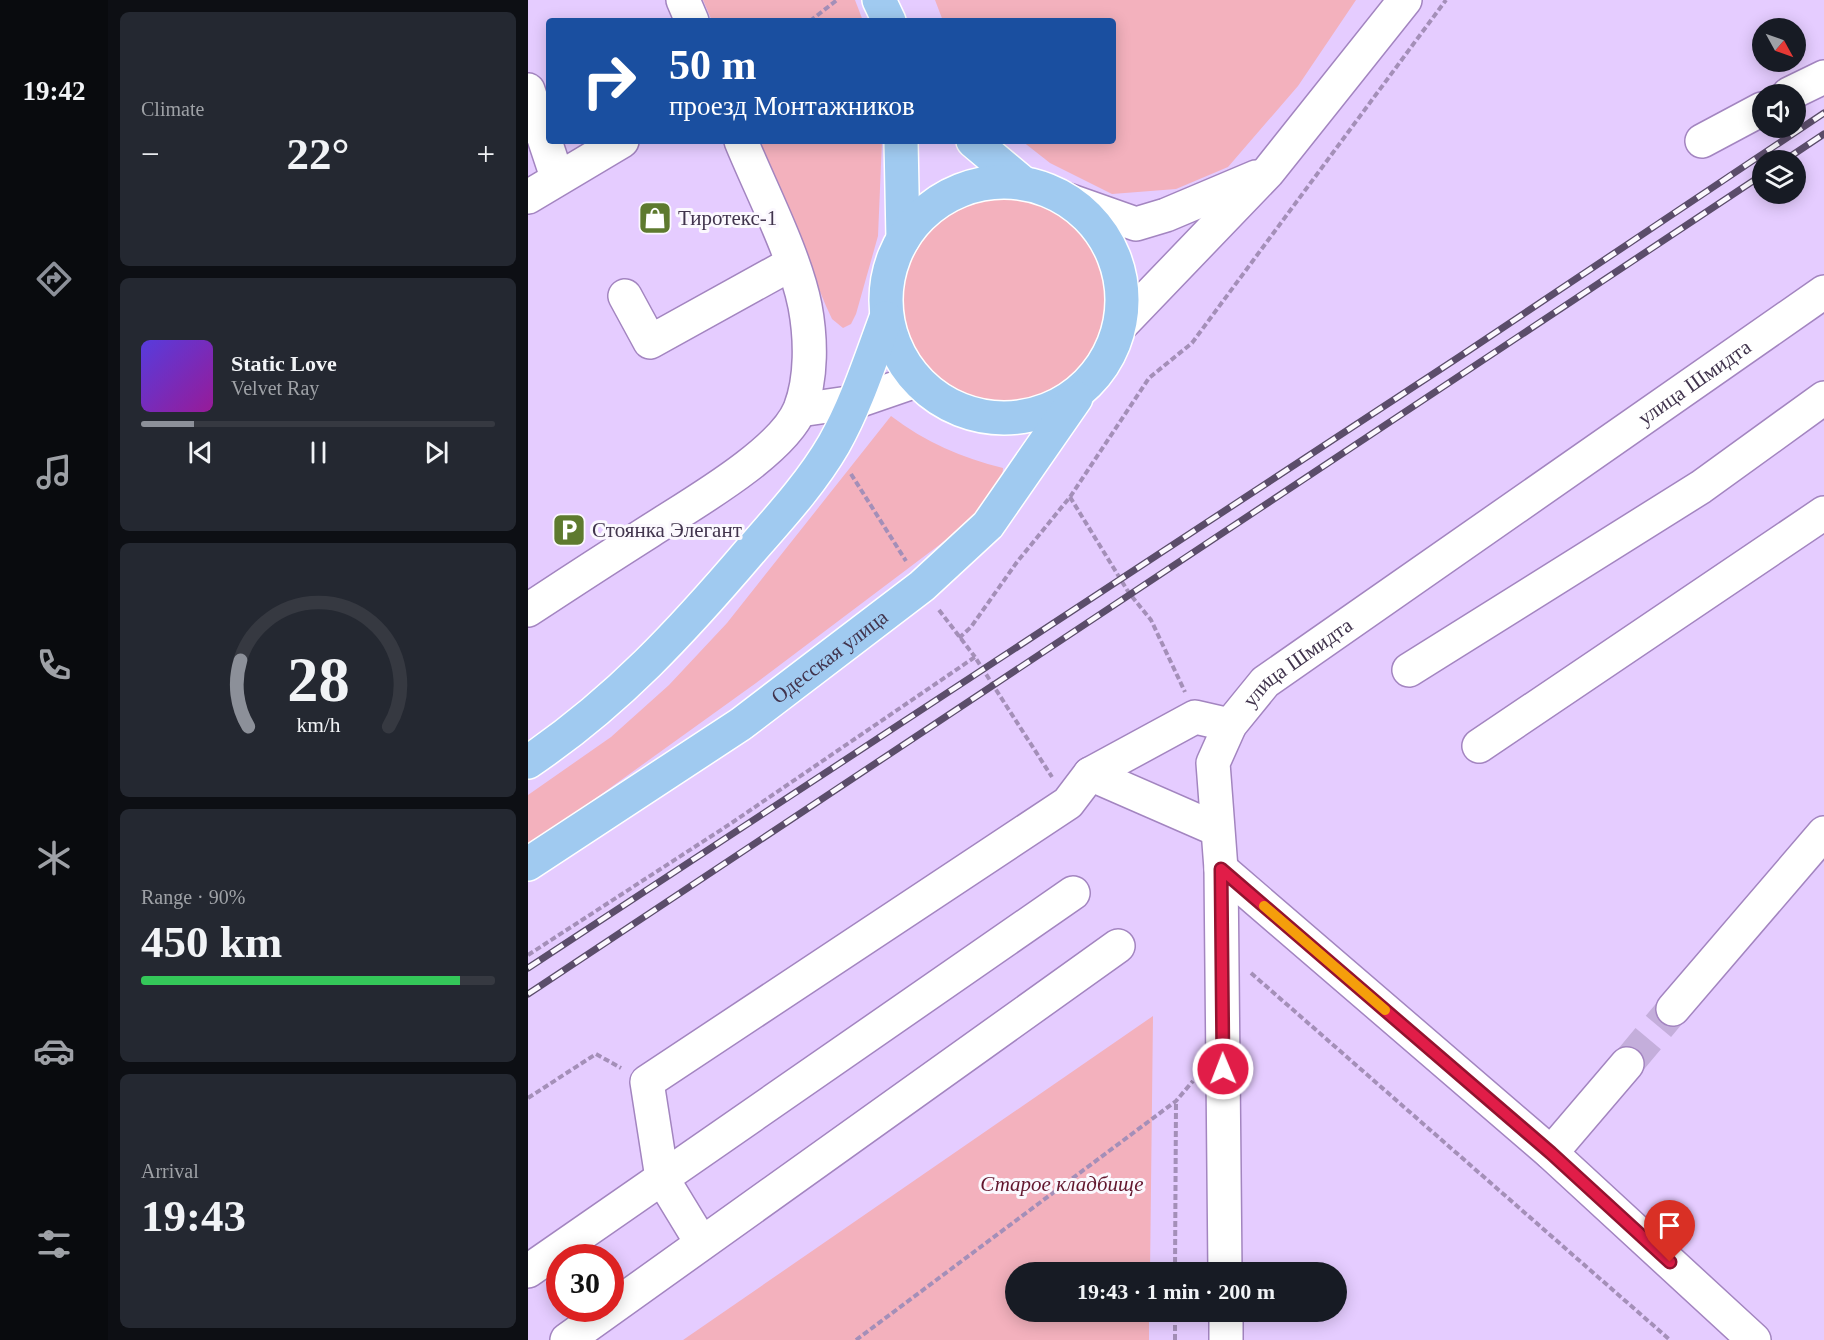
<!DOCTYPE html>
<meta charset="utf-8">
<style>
:root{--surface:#171b24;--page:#242831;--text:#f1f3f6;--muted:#9ea1a6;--line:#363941;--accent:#8c9099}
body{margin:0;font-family:"Times New Roman",serif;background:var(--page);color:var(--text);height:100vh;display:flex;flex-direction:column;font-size:22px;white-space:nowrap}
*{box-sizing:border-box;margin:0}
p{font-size:20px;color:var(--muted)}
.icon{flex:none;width:33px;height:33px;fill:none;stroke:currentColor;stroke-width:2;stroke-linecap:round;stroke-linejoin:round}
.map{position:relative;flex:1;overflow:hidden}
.drawer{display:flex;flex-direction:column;gap:12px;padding:12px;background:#0d0f14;width:420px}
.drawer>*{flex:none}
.hud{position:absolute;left:18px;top:18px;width:570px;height:126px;border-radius:6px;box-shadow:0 3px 15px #0003;background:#1a4fa0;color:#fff;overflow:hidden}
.needle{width:39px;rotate:130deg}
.buttons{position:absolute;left:1224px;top:18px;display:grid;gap:12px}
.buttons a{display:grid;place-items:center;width:54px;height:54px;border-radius:50%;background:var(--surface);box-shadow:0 3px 15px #0003;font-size:30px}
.speed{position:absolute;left:18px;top:1244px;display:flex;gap:12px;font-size:30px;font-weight:700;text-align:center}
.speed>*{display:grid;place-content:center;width:78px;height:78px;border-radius:50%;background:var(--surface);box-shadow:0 3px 15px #0003;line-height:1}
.speed .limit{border:9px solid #d22;background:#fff;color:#111}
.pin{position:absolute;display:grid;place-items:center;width:51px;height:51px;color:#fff;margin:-62px -26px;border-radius:50% 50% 50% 0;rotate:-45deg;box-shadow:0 0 6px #0007}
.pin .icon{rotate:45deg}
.me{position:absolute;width:66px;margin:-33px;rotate:359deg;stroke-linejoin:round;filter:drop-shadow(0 0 4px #0008)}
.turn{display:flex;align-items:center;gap:21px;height:126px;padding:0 24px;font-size:27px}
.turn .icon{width:78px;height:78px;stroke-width:2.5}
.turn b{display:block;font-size:42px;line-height:51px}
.big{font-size:45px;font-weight:800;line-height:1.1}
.drawer .widget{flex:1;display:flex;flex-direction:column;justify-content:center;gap:9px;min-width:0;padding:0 21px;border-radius:9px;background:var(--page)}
.drawer .dial{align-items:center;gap:0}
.dial svg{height:156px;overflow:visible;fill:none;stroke:var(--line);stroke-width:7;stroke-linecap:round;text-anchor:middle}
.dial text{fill:var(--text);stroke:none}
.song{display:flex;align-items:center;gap:18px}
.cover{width:72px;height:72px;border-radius:9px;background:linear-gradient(135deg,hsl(250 70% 55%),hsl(300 70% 35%))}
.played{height:6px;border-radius:3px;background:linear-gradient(90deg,var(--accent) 15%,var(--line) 15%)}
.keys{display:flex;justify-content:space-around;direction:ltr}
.heat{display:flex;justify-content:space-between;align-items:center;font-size:33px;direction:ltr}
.charge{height:9px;border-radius:4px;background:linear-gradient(90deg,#34c759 90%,var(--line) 0)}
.trip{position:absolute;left:477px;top:1262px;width:342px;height:60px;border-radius:30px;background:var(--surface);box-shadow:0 3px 15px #0003;font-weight:800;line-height:60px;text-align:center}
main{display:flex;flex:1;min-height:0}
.tabs{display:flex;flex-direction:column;width:108px;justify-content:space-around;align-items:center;background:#090b0e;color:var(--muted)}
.tabs .icon{width:42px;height:42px}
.tabs .current{color:var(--accent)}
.tabs b{font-size:27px;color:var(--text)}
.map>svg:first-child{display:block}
</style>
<main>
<nav class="tabs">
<b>19:42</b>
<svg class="icon current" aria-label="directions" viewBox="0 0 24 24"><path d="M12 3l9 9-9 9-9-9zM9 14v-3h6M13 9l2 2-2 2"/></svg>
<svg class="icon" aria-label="music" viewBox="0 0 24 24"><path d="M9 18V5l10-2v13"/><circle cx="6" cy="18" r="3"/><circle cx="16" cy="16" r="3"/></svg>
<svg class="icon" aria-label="phone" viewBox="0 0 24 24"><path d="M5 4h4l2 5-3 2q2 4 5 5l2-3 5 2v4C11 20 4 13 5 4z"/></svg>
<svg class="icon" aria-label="climate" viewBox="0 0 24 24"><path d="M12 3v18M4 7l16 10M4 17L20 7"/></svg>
<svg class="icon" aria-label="car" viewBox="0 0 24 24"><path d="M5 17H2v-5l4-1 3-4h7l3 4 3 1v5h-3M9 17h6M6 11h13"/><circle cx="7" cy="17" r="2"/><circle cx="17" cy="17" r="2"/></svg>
<svg class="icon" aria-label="filters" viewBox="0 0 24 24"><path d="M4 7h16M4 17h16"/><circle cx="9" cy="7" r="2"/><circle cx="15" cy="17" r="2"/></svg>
</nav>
<section class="drawer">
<div class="widget"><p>Climate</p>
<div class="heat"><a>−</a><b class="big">22°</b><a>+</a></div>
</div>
<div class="widget">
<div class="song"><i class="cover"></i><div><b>Static Love</b><p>Velvet Ray</p></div></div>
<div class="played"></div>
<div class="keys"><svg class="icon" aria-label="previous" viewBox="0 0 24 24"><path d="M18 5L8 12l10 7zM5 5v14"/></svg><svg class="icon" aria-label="pause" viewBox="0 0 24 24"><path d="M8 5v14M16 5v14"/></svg><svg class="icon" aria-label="next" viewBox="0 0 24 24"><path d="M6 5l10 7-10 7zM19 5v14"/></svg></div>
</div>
<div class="widget dial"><svg viewBox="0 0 100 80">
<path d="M14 69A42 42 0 1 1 86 69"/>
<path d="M14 69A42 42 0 0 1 10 35" stroke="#8c9099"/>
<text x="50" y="56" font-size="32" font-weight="700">28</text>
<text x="50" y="72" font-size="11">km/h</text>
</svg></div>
<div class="widget"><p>Range · 90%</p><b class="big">450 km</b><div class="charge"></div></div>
<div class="widget"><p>Arrival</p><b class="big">19:43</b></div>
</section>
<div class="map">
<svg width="1296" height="1340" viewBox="0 0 1296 1340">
<rect width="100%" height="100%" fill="#e5ccff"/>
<!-- green -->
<g fill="#f3b1bd">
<polygon points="175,0 327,0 335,21 184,21"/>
<polygon points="407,0 828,0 770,86 700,167 648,189 584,194 522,163 494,141 585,141 585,21 415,21"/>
<polygon points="230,141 354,141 350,236 328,314 323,324 315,328 304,319 298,306"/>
<circle cx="477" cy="299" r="102"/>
<path d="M363,416c34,26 71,42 112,52l-1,11 -23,36 -223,168 -228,164v-52l83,-58 58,-52 58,-62z"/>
<polygon points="625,1016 622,1272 488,1272 488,1311 621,1311 621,1340 155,1340"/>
</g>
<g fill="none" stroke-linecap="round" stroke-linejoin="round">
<!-- minor-tunnel -->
<polyline stroke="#c4aedb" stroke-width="33" stroke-dasharray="33 16" stroke-linecap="butt" points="1099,1064 1145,1009"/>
<!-- minor casing -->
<g stroke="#a385c0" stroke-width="36">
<g id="minor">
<polyline points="155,0 164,21"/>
<polyline points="0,90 29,177"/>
<polyline points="1261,94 1296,77"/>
<polyline points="1174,141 1234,109"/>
<polyline points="0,197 94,141"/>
<polyline points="540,200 608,224 638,215 728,177"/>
<polyline points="97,296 122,342 263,264"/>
<polyline points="593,325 740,172 877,0"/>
<polyline points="272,410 327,402 388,381"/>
<path d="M0,610c41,-27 81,-53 122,-79 40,-26 132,-78 150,-122 12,-31 11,-71 5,-103 -10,-51 -44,-116 -64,-165"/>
<polyline points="881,670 1173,487 1296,398"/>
<polyline points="951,746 1296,513"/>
<polyline points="562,774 667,717 702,725"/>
<polyline points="693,869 1023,1153 1226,1340"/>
<polyline points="1145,1009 1296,833"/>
<polyline points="1023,1153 1099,1064"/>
<polyline points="173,1242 134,1178 119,1082 540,803 562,774 688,829"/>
<polyline points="0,1271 545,893"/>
<path id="s1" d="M697,1272l-4,-403 -8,-106 17,-38 35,-43 559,-390"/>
<polyline points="698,1311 698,1340"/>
<polyline points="39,1340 590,946"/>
</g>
</g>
<!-- major casing -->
<g stroke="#fff" stroke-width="36">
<g id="major">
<polyline points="351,0 361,21"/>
<polyline points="373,141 375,239"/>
<polyline points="445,141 495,183"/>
<circle cx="476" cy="300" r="118"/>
<path d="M0,762c89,-60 155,-132 224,-213 29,-33 60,-67 82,-105 22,-39 36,-83 52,-126"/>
<path id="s2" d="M0,864l213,-140 181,-138 66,-61 88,-127"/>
</g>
</g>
<!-- path -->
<g stroke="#a48fb8" stroke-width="4" stroke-dasharray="6 3" stroke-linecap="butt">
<polyline points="282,21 309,0"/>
<polyline points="323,474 378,561"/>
<polyline points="542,497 601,593 623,620 657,692"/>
<polyline points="411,610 447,657"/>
<polyline points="431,638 443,627 489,562 542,497 621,378 664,343 918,0"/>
<polyline points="0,955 202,824 447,657 524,777"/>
<polyline points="723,973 1142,1340"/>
<polyline points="0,1098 68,1054 93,1068"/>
<polyline points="647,1272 648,1102"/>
<polyline points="328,1340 648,1101 665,1081"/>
<polyline points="647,1340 647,1311"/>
</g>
<!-- minor -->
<use href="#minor" stroke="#fff" stroke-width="33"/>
<!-- major -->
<use href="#major" stroke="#a0caf0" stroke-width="33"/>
<!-- rail casing -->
<g stroke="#5b4d6a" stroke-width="7">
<g id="rail">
<polyline points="1257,160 1296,134"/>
<polyline points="0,968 931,357 1296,113"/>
<polyline points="0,994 1234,175"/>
</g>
</g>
<!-- rail -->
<use href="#rail" stroke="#fbf8fe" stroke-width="4.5" stroke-dasharray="14" stroke-linecap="butt"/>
</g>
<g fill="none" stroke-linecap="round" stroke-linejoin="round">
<!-- route casing -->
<g stroke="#92132f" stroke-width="15">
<polyline id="route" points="695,1069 693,869 1023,1153 1142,1262"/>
</g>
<!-- route -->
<use href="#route" stroke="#e11d48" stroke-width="10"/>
<!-- slow -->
<polyline stroke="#f59e0b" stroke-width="10" points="736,906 857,1010"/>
</g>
<!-- icons -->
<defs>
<g id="shop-square" transform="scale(1.725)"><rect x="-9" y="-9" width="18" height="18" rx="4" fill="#5e7a2f" stroke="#fbf8fe"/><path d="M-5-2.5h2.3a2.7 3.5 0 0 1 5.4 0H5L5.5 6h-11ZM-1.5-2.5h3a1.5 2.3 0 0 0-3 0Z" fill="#fff"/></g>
<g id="parking-square" transform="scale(1.725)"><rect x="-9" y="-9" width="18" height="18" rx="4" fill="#5e7a2f" stroke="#fbf8fe"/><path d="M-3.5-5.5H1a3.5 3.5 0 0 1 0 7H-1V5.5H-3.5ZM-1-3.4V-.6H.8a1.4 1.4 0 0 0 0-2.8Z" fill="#fff"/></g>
</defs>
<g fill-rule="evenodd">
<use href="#shop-square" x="127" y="218"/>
<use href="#parking-square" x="41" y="530"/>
</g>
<g text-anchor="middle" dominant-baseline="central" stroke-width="6" stroke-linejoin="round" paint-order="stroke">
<!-- poi labels -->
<g font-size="21" fill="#41344d" stroke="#fbf8fe" text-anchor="start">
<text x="150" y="218">Тиротекс-1</text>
<text x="64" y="530">Стоянка Элегант</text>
</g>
<!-- street labels -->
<g font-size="21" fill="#41344d" stroke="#fbf8fe">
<text stroke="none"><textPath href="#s1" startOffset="1130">улица Шмидта</textPath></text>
<text stroke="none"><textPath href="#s2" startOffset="366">Одесская улица</textPath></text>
<text stroke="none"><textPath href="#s1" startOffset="644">улица Шмидта</textPath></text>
</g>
<!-- park labels -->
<g font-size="21" font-style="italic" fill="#62172e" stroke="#fbf8fe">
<text x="534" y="1184">Старое кладбище</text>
</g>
</g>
</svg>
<div class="buttons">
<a><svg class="needle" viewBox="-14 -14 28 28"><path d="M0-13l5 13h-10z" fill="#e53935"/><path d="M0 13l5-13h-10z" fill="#9ea1a6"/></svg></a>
<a><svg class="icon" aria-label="sound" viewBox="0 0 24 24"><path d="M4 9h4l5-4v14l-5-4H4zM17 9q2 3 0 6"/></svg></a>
<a><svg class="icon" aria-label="layers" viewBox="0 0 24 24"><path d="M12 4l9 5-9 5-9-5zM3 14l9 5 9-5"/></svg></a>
</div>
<div class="speed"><div class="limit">30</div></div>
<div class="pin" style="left:1142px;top:1262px;background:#d93025"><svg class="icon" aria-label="arrive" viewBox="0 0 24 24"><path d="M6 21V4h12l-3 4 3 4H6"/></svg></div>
<svg class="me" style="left:695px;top:1069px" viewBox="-20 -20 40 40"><circle r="17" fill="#e11d48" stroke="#fff" stroke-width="3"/><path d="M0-11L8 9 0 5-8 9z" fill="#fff"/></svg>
<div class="trip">19:43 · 1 min · 200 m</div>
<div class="hud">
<div class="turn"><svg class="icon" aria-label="right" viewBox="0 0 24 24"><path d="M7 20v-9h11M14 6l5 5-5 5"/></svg><div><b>50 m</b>проезд Монтажников</div></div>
</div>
</div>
</main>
